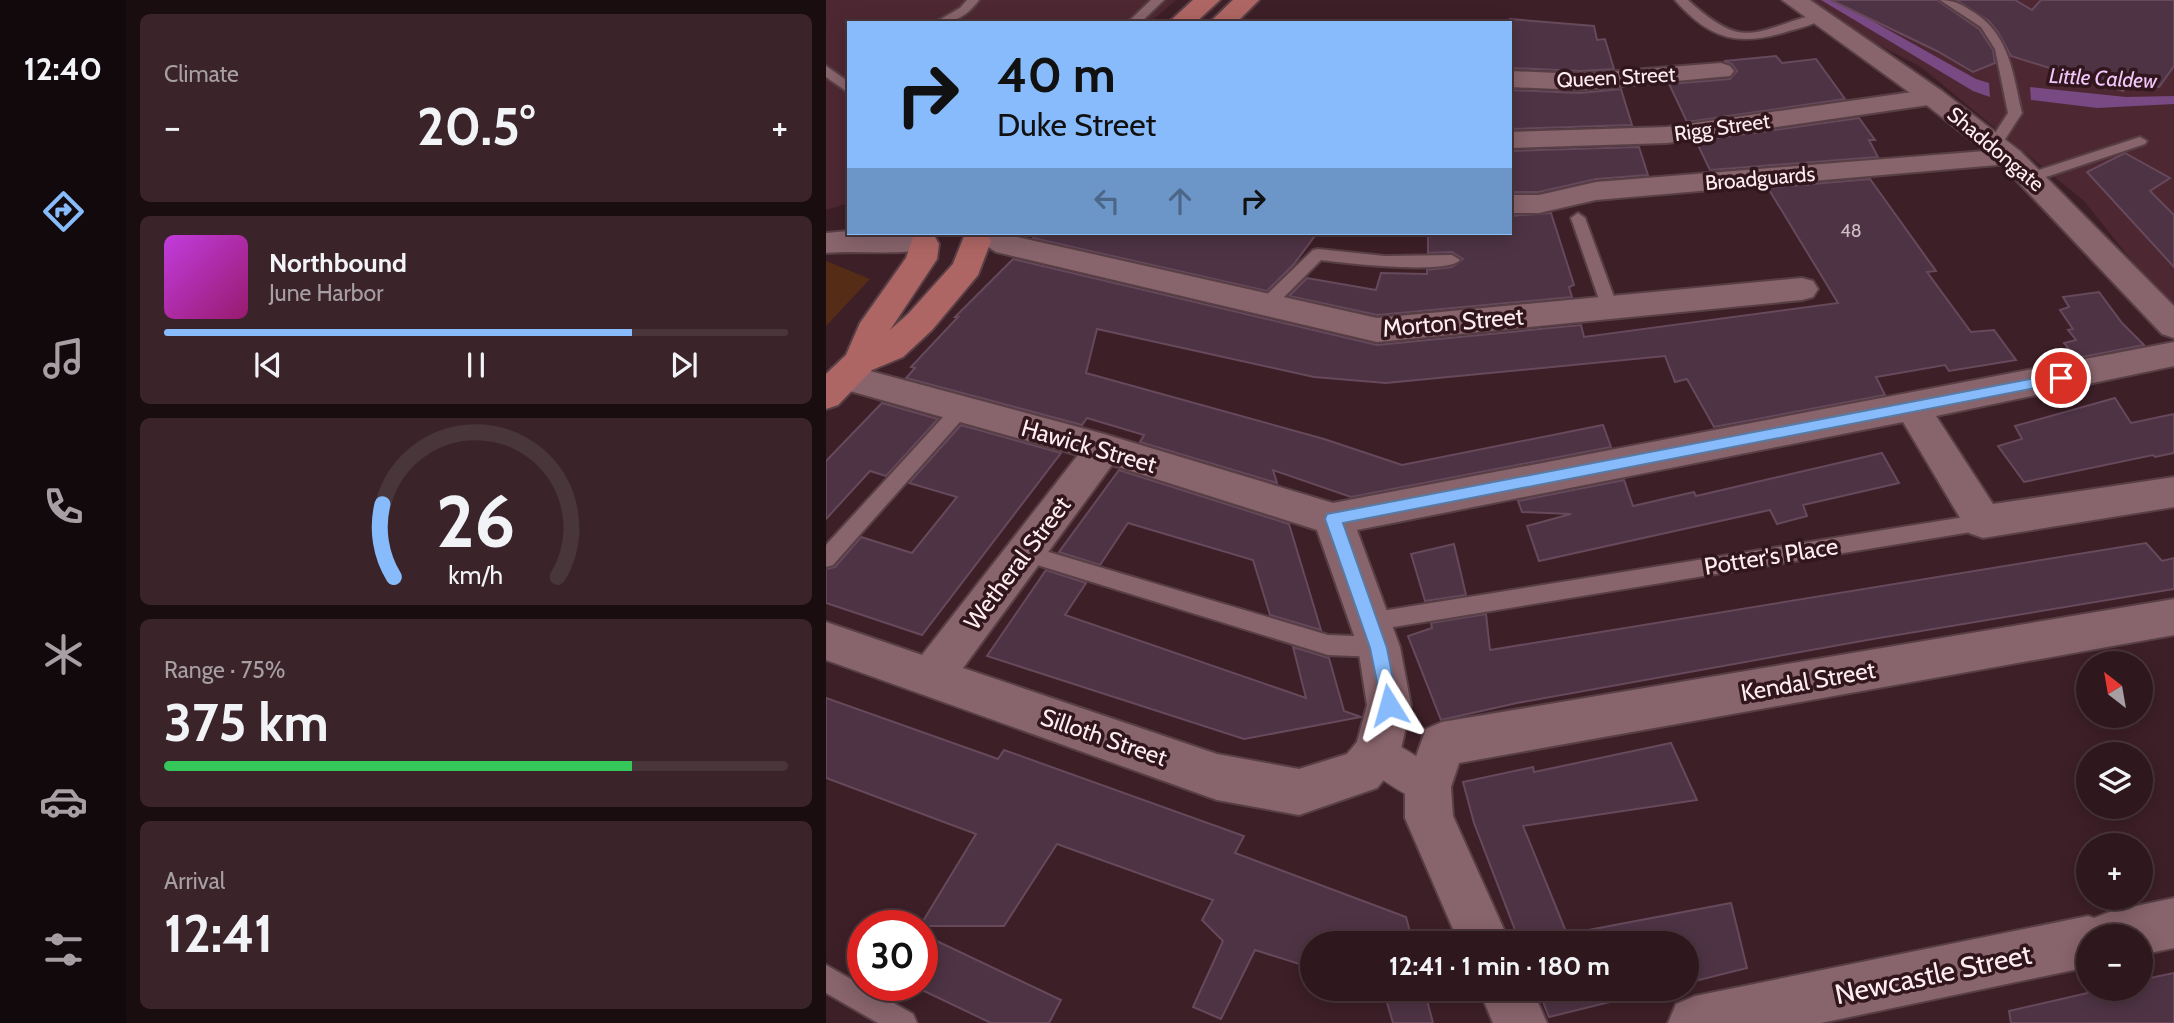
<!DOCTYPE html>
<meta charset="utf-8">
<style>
:root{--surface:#2e171d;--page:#3a242a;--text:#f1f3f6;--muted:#a79fa4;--line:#49363b;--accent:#87bbfb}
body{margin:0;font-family:Cabin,sans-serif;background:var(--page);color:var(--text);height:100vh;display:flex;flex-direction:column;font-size:26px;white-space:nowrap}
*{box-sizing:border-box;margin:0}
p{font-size:23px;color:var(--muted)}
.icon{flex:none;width:38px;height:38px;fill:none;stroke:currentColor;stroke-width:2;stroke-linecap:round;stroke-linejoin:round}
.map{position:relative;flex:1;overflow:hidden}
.details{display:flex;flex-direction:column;gap:14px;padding:14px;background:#190d10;width:700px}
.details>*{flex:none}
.banner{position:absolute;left:21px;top:21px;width:665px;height:214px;border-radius:0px;box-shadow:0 4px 18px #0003,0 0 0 2px var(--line);background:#87bbfb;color:#111;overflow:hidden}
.needle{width:46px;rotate:329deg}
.buttons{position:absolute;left:1250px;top:651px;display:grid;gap:14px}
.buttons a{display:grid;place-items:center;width:77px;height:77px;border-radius:50%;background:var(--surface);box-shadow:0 4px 18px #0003,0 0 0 2px var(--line);font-size:35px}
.speed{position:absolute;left:21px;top:910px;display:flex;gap:14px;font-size:35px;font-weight:700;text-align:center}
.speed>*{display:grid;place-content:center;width:91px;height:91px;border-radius:50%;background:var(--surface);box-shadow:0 4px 18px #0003,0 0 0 2px var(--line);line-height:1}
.speed .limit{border:10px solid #d22;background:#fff;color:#111}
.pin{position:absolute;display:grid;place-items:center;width:60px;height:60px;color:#fff;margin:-30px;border:4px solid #fff;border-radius:50%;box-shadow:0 2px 7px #0007}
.me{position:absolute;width:77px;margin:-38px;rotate:352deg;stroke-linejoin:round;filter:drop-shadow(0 0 5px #0008)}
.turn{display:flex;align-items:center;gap:24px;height:147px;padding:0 35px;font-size:32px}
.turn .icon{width:91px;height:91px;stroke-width:2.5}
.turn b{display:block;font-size:49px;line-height:60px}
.lanes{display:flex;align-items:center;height:66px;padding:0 35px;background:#0003;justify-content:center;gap:35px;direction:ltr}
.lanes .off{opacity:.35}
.big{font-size:52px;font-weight:700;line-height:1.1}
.details .card{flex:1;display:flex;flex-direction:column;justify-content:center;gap:10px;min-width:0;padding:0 24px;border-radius:10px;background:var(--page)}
.details .dial{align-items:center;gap:0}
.dial svg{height:182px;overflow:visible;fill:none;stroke:var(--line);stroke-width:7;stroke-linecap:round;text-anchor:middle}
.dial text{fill:var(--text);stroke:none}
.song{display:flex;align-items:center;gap:21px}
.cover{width:84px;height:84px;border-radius:10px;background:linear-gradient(135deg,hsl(290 70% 55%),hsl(320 70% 35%))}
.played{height:7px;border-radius:4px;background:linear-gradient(90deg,var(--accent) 75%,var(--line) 75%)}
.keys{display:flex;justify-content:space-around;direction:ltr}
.heat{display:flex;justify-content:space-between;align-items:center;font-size:38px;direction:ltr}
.charge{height:10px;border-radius:5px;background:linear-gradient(90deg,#34c759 75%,var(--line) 0)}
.trip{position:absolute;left:474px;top:931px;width:399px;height:70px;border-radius:35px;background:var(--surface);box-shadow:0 4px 18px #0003,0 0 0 2px var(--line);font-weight:700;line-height:70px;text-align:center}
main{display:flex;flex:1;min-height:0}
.menu{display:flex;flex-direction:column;width:126px;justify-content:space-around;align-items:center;background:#12090c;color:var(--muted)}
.menu .icon{width:49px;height:49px}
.menu .current{color:var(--accent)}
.menu b{font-size:32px;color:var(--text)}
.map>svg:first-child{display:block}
</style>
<main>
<nav class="menu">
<b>12:40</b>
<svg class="icon current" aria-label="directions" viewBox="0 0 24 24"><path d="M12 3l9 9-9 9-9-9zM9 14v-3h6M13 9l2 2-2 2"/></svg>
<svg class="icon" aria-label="music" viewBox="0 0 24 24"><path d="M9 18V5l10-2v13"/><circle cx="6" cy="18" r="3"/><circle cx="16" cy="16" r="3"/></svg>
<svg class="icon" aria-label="phone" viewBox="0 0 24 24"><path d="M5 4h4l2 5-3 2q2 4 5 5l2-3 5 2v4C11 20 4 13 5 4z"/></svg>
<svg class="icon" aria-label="climate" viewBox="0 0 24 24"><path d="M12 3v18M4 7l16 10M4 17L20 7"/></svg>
<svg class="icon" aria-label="car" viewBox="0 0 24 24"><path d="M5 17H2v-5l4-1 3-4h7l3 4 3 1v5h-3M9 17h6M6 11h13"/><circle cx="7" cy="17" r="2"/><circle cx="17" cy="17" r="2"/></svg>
<svg class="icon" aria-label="filters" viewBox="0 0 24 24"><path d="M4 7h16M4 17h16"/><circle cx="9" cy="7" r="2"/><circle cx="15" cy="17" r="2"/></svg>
</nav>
<section class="details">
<div class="card"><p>Climate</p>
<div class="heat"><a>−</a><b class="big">20.5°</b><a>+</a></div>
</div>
<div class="card">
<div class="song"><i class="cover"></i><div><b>Northbound</b><p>June Harbor</p></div></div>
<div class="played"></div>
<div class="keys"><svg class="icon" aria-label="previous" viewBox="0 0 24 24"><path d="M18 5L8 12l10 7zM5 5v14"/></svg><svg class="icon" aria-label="pause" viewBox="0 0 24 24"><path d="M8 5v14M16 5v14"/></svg><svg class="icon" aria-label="next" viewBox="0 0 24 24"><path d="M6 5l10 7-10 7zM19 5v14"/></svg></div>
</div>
<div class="card dial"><svg viewBox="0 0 100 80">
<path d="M14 69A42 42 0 1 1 86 69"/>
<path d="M14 69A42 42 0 0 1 9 37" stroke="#87bbfb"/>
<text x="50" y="56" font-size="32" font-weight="700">26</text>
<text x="50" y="72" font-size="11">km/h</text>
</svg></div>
<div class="card"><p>Range · 75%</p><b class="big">375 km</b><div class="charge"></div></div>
<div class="card"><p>Arrival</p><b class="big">12:41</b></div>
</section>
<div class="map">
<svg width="1348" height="1023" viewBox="0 0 1348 1023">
<rect width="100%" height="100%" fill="#3d1f27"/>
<!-- built -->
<g fill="#4d2832">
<polygon points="0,0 350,0 323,23 23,23 23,203 0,210"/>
<polygon points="967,0 1247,0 1348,38 1348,313 1258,201 1095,67"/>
</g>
<!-- green -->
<polygon fill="#552c15" points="0,261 44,279 0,326"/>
<!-- water -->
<g fill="#784982">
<polygon points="995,0 1009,0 1150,79 1163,83 1164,97 1147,91"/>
<polygon points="1204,87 1300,97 1348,96 1348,104 1271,108 1205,100"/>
</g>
<!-- building -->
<g fill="#4e3344" stroke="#66495b" stroke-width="2">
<polygon points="1005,0 1111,0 1153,29 1167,50 1169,63 1147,72 1111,51"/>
<polygon points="1130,0 1189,0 1206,10 1215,0 1348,0 1348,66 1333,87 1312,80 1297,91 1185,56 1172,32 1163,21"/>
<polygon points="684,19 768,26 771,40 779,39 788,69 754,71 684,68"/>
<polygon points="950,56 956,63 990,59 1019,99 861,122 843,84 904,79 911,71 906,64 898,61"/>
<polygon points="795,89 806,125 684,129 684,90 754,93"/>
<polygon points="1033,118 1049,140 1043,140 1052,157 884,170 870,141"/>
<polygon points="813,147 822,175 770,179 713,192 684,192 684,151"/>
<polygon points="1299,153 1344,178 1324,191 1348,215 1348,267 1261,172"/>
<polygon points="1044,179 1110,271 1101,272 1145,332 1168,330 1190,360 1123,371 1119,365 1050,377 1059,395 888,427 861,379 849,382 839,356 560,383 488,377 271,329 260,373 498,439 576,465 777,425 785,447 525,497 447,470 451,483 314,442 318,435 261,418 256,425 80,378 89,368 85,367 132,317 129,317 187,259 551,345 755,325 758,337 1012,303 942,188"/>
<polygon points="725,213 748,285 743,287 746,297 551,315 463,296 481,278 550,290 555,273 601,274 601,270 626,267 637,259 626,252 602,253 602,233 684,233 684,216"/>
<polygon points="213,233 491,233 468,264 441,291 207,238"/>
<polygon points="1273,292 1296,323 1318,345 1251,358 1238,343 1250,340 1242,330 1247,329 1234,310 1243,307 1237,297"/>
<polygon points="1289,398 1305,423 1348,414 1348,453 1329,457 1327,455 1198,482 1172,446 1196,439 1189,426"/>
<polygon points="56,403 112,419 60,476 44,471 0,519 0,461"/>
<polygon points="135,425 235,453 96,635 0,603 0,569 9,567 35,537 86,553 131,497 83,483"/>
<polygon points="1056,453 1073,483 977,505 981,516 951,524 944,510 713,561 701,526 745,514 696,512 692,501 798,480 807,506 868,492 870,496"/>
<polygon points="293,470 463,524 495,630 444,615 427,560 302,523 274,565 233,552"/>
<polygon points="1320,543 1336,561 1348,558 1348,589 1047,639 691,703 615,720 582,636 606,628 605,623 660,614 664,650"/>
<polygon points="628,544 640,595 599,601 585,554"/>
<polygon points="220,570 260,583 239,615 480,698 467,647 503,658 518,711 535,717 418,739 161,656"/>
<polygon points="0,698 172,759 178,750 418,836 409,853 580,917 587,943 486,943 486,968 429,950 395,1019 367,1007 397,941 376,920 387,900 231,844 178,926 94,926 150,834 0,778"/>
<polygon points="845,743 871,800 697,826 741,934 905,903 921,968 861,983 861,943 694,943 648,823 637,782 707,767 708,772"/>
<polygon points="96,934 235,1000 223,1023 165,1023 96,990"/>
<polygon points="1348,973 1348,1023 1185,1023 1183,1011 1279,989 1314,989 1314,980"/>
<polygon points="557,989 598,989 607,1023 567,1023"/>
<polygon points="712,989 837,989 723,1017"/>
</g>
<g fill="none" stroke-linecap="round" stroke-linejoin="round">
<!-- service casing -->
<g stroke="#583f46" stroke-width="4">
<g id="service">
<path d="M141,0h12c-12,16 -24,23 -45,23l26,-15z"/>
<polygon points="325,0 338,0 314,23 301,23"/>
<path d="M849,0h13c57,52 65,31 131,13l6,4c-9,7 -24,11 -36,14 -50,16 -79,9 -114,-31z"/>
<path d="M1114,0c15,0 22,5 35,13 35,23 38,62 47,100l-22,34h-10l-2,-3 20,-31 -13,-64 -14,-22z"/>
<polygon points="0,66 23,82 23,93 0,77"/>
<polygon points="1314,137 1321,141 1319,144 1211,180 1206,181 1199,177 1201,174"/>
<polygon points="752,213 759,218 792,308 790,312 784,314 776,308 745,218"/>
<path d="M492,249l67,7 67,-1 8,5c-13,15 -116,3 -139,0l-49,49h-12l-2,-4 2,-4 53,-51z"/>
<polygon points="135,402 141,404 144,409 141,414 7,565 0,567 0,545 129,404"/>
<polygon points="1157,514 1164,516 1167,522 1164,528 1157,530 543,631 536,629 533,622 536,615 543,613"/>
<polygon points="199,545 502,635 553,637 561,640 564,647 561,654 553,657 502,655 192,559 189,553 192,547"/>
<polygon points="0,965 87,1014 91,1023 52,1023 0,993"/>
</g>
</g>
<!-- pedestrian casing -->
<g stroke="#583f46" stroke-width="3">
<path id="pedestrian" d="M551,736c23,9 59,28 69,51l-5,13 -13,5c-23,-10 -59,-29 -69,-52l6,-12z"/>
</g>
<!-- minor casing -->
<g stroke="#583f46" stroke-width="4">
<g id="minor">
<polygon points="895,63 904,66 908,71 904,76 754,90 684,87 684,71 754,74"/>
<polygon points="1107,89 1116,91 1120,97 1116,103 841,143 684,148 684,132 841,127"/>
<polygon points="1184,149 1194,151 1198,157 1194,163 770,200 713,213 684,213 684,195 713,195 770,182"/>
<polygon points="150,233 184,233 191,237 551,318 976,278 987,281 992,289 987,297 976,300 551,342 170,252 153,241"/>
<path d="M1348,342v24l-238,50 57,88 181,-27v30l-191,31 -14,-5 -66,-111 -546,108 43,117 11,58 -11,48 -7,16 -16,19 -78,27 -82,-15 -391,-140v-38l96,33 156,-200 -246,-69 -5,-9 5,-9 12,-4 260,70 229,69zM286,465l205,65 41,117 9,58 -10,37 -10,12 -48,15 -82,-15 -254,-86z"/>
<polygon points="1348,599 1348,635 633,763 625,787 627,816 684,943 633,943 579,818 579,787 600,729 616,722"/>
<polygon points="1348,898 1348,948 1314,955 1314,936 1262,936 1262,967 995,1023 842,1023 850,1004 869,996 1262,916 1268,918 1286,911"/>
<polygon points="653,989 706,989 721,1023 667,1023"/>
</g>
</g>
<!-- secondary casing -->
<g stroke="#583f46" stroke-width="4">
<g id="secondary">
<polygon points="956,0 984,0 1116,91 1194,151 1348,306 1348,338 1336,334 1174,163 1098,103"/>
<path d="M23,231l76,2 5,1 4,7 -4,7c-29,8 -72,2 -104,5v-20z"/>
</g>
</g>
<!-- primary casing -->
<g stroke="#583f46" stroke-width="4">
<g id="primary">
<polygon points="367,0 394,0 369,23 342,23"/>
<polygon points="407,0 433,0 410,23 383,23"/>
<polygon points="156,233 161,234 165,241 152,275 106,330 77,357 46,370 12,405 0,409 0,374 20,355 34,323 80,258 87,237 98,234 109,237 113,244 111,259 64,330 82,314 127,264 139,234"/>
</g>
</g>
<!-- service -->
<use href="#service" fill="#88646c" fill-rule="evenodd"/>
<!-- pedestrian -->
<use href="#pedestrian" fill="#88646c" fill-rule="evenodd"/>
<!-- minor -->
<use href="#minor" fill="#88646c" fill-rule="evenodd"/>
<!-- secondary -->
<use href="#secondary" fill="#88646c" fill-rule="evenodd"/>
<!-- primary -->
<use href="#primary" fill="#ae6664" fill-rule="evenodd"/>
</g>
<!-- route -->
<polygon fill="#87bbfb" stroke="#587aa3" stroke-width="2" points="1235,373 1240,375 1240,382 517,523 561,648 572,705 570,711 563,713 557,711 544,648 499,519 501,514"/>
<g text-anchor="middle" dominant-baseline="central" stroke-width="7" stroke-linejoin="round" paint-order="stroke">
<!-- far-number labels -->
<g font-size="18" fill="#d2bec5">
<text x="1025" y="231">48</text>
</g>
<!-- far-street labels -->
<g font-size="21" fill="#feedf0" stroke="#32161d">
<text transform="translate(790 77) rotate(-3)">Queen Street</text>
<text transform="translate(896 127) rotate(-8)">Rigg Street</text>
<text transform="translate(1170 149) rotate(40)">Shaddongate</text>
<text transform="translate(934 178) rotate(-5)">Broadguards</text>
</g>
<!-- far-water labels -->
<g font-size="21" font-style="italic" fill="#f2c9fb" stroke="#32161d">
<text transform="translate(1277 78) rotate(3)">Little Caldew</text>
</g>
<!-- street labels -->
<g font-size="24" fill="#feedf0" stroke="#32161d">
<text transform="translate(627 322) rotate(-5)">Morton Street</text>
<text transform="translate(263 446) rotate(16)">Hawick Street</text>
<text transform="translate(945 556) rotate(-9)">Potter's Place</text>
<text transform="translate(191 563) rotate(-53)">Wetheral Street</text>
<text transform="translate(982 681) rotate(-10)">Kendal Street</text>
<text transform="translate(278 737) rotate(19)">Silloth Street</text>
</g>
<!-- near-street labels -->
<g font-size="28" fill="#feedf0" stroke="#32161d">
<text transform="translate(1107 974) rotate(-12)">Newcastle Street</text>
</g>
</g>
</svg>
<div class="buttons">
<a><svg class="needle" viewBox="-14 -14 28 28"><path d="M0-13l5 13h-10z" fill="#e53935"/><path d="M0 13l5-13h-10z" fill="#a79fa4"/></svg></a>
<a><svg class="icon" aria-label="layers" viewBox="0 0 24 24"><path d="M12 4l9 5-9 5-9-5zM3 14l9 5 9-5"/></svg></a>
<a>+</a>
<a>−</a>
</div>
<div class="speed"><div class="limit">30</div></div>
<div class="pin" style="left:1235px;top:378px;background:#d93025"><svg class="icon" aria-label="arrive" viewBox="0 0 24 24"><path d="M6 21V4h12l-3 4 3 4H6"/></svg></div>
<svg class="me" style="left:563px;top:705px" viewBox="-20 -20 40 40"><path d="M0-17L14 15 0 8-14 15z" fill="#87bbfb" stroke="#fff" stroke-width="4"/></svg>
<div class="trip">12:41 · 1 min · 180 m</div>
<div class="banner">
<div class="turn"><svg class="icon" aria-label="right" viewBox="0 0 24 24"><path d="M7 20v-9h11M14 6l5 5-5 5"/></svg><div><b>40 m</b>Duke Street</div></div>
<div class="lanes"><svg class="icon off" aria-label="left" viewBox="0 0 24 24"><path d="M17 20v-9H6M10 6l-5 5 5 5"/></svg><svg class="icon off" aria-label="ahead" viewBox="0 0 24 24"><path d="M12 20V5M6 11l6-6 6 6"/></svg><svg class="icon" aria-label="right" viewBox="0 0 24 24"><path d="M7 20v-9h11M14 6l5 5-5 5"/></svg></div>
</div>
</div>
</main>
